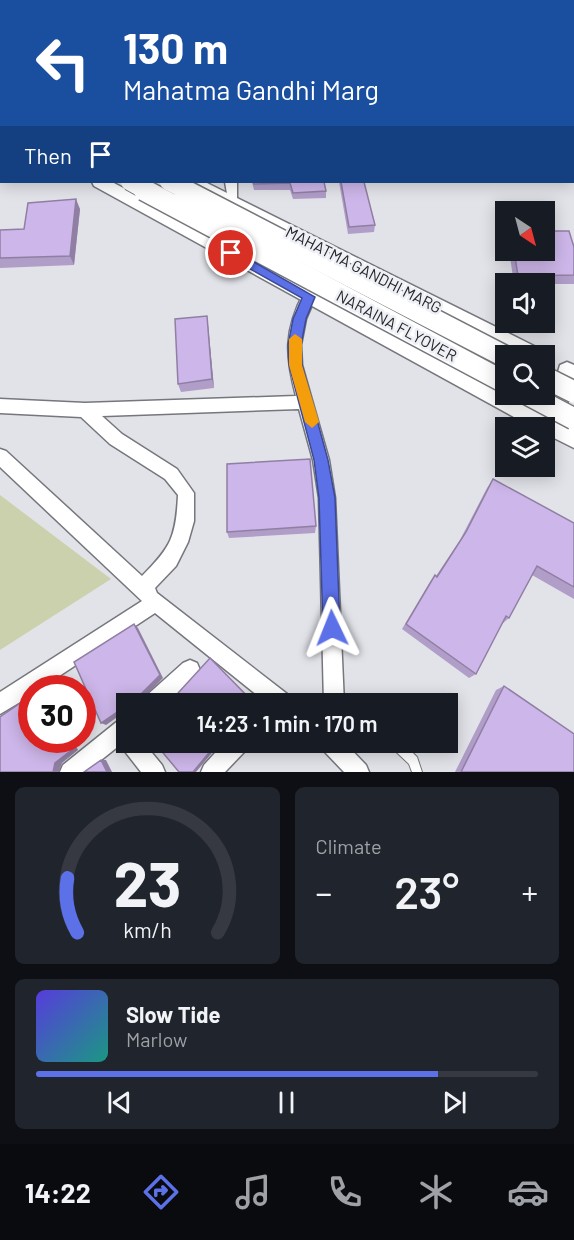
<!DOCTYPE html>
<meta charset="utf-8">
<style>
:root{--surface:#171b24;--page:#20242c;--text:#f1f3f6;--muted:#9ea1a6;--line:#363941;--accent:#5c70e7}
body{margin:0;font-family:Barlow,sans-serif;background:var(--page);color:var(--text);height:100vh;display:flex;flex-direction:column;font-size:22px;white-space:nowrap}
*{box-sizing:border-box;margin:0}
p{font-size:20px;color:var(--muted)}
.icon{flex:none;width:33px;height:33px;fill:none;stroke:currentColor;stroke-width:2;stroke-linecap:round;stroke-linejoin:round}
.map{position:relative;height:772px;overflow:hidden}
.sheet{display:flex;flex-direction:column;gap:15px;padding:15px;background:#0d0f14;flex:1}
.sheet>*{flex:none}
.top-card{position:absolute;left:0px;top:0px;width:574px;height:183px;box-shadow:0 3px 15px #0003;background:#1a4fa0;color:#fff;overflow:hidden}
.needle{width:39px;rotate:144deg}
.tools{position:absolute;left:495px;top:201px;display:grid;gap:12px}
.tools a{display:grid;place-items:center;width:60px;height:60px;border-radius:0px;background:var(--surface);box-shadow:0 3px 15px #0003;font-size:30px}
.speed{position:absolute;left:18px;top:675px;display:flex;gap:12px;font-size:30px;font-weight:700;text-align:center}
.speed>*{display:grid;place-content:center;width:78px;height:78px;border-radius:50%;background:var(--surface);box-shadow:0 3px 15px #0003;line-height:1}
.speed .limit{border:9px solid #d22;background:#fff;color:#111}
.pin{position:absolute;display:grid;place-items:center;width:51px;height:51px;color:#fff;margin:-26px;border:3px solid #fff;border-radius:50%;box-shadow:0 2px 6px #0007}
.me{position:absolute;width:66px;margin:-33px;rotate:358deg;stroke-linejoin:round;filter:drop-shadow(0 0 4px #0008)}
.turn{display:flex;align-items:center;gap:21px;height:126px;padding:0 24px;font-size:27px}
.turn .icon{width:78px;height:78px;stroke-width:2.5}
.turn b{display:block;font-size:42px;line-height:51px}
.then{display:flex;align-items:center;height:57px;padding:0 24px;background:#0003;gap:12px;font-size:22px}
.big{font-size:45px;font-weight:600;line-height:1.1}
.sheet .card{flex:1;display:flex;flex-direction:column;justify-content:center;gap:9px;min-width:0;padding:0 21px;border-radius:9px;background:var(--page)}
.sheet .dial{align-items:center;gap:0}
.dial svg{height:156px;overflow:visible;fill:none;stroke:var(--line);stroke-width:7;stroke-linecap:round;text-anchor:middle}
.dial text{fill:var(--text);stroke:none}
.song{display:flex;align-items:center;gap:18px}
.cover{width:72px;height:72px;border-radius:9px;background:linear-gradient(135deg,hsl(250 70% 55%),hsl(170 70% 35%))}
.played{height:6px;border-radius:3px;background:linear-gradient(90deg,var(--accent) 80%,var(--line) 80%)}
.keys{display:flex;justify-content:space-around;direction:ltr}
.heat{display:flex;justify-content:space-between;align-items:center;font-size:33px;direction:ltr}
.sheet .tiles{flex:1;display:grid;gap:15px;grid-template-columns:1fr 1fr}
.card:last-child{grid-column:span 2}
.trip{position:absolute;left:116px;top:693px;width:342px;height:60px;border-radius:0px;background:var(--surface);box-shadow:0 3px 15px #0003;font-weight:600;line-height:60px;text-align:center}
.tabs{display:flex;height:96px;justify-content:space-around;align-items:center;background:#090b0e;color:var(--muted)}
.tabs .icon{width:42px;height:42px}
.tabs .on{color:var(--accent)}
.tabs b{font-size:27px;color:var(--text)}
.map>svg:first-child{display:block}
</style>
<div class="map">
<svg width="574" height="772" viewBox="0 0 574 772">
<rect width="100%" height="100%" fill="#e1e3e9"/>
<!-- green -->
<polygon fill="#cbd1ac" points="0,495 111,579 0,650"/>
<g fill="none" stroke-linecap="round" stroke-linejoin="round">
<!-- lane casing -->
<g stroke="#75777c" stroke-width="2">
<g id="lane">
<polygon points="277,0 287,0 284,2 272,2"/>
<rect x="459" y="0" width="4" height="2"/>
<polygon points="389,742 402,742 417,757 422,772 412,772 409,764 390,746"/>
</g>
</g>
<!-- street casing -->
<g stroke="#75777c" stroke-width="3">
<g id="street">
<polygon points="209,0 219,0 209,2"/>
<polygon points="479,0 489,0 489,2 480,2"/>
<rect x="0" y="38" width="2" height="6"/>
<rect x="573" y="81" width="1" height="6"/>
<rect x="0" y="157" width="2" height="8"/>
<polygon points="225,182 237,182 237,205 229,205"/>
<path d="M309,291l7,5 -10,23 -5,26 1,20 27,95 6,38 9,206h-20l-5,-206 -6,-38 -14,-51 -197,7 20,18 55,35 17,24v28l-6,21 -12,24 -21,22 2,5 134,104 3,7h-26l-113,-91 -114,75h-9v7l-32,19v-22l142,-91 -142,-134v-18l6,2 136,125c29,-29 34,-39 36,-81l-13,-16 -55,-35 -29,-27 -81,-4v-14l85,4 211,-7c-11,-41 -12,-65 8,-104z"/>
<polygon points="190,660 197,663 200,670 197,677 167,704 142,704 145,697 183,663"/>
<polygon points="126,717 126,742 143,742 162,765 165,772 141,772 120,745 86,772 60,772 63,765 119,720"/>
<polygon points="225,742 250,742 247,749 225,772 201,772 204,765"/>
<polygon points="319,742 344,742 366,765 369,772 344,772 322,749"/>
</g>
</g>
<!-- secondary casing -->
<g stroke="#75777c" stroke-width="3">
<g id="secondary">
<rect x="0" y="79" width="2" height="9"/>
<polygon points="0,122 2,123 2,133 0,132"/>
<polygon points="92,182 112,182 506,390 506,394 513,394 540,409 553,389 560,365 567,362 574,365 574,391 558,418 574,427 574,448 544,433 544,428 534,428 94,186"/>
<polygon points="184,182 205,182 542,350 545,356 515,356 186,186"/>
</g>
</g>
<!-- primary casing -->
<g stroke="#75777c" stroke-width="4">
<g id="primary">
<polygon points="0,89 2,90 2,100 0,99"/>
<rect x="0" y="107" width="2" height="11"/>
</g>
</g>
<!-- lane -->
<use href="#lane" fill="#fff" fill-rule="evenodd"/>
<!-- street -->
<use href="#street" fill="#fff" fill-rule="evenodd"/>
<!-- secondary -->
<use href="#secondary" fill="#fff" fill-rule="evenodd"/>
<!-- primary -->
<use href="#primary" fill="#fff" fill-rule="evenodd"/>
<!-- primary-bridge-far1 casing -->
<g stroke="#75777c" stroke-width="18" stroke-linecap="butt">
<g id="primary-bridge-far1">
<polyline points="129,182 147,192"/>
<polyline points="168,182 187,192"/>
</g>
</g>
<!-- primary-bridge casing -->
<g stroke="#75777c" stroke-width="24" stroke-linecap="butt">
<g id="primary-bridge">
<polyline points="144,190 506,383"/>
<polyline points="184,190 506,357"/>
<polyline points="544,377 574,392"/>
<polyline points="527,394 574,419"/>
</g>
</g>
<!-- primary-bridge-far1 -->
<use href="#primary-bridge-far1" stroke="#fff" stroke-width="16"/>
<!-- primary-bridge -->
<use href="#primary-bridge" stroke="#fff" stroke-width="21"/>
</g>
<!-- wall -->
<g fill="#b09dc8">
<polygon points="252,182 324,182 326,191 326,198 293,199 290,190 254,190"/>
<polygon points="339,182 364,182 375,225 374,232 348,234"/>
<polygon points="80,209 74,265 0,268 0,230 24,229"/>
<polygon points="574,247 574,284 514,284 509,250 544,250"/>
<polygon points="208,325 214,388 181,392 178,384"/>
<polygon points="493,479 574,523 574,599 532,575 509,618 502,624 476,674 469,678 402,629 430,582 435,575 436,576 460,540 487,488"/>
<polygon points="316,526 315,533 229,538 227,532"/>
<polygon points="504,686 574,772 455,772 496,690"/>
</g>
<!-- shaded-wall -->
<g fill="#907fa3">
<polygon points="76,199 80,209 74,265 70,256"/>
<polygon points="207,316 208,325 214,388 212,379"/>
<polygon points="134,624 138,628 163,678 141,701 137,704 130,704"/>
<polygon points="126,706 126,711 106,725 101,723"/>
<polygon points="68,740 73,740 78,750 62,763 59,772 53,772 55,763"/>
<polygon points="218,742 221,742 196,772 193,772"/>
<polygon points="101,760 106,760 112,772 107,772"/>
</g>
<!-- building -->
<g fill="#cdb6e9" stroke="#907fa3" stroke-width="1.5">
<polygon points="400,0 444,0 446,2 401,2"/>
<polygon points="253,182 324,182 326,191 293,193 290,183 254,184"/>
<polygon points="341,182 364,182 375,225 349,227"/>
<polygon points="76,199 70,256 0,258 0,230 24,229 28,203"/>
<polygon points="544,231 569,231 574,247 574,275 518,276 514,250 544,250"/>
<polygon points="207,316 212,379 178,384 175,319"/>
<polygon points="310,459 316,526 227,532 227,464"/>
<polygon points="493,479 574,523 574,587 537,566 509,618 506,616 476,674 406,624 435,575 437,577 466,532"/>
<polygon points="134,624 160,675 136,699 130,704 126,704 126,706 101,723 74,662"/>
<polygon points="210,658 253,702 252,704 168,704"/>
<polygon points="504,686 574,734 574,772 461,772"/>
<polygon points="32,695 32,740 68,740 73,749 55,763 53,772 0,772 0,717"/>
<polygon points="154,742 218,742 193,772 179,772"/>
<polygon points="101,760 107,772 84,772"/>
</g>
<!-- route -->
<polygon fill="#5c70e7" stroke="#3c4996" stroke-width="1.5" points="231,249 315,297 306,319 301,345 302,365 328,460 335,498 340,628 338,634 332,636 326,634 323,628 319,498 314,460 289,365 288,345 293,319 302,298 227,256 227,250"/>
<!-- slow -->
<polygon fill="#f59e0b" points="295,334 302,339 302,365 319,422 312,428 305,422 289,365 289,339"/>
<g text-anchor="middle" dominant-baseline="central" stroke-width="5" stroke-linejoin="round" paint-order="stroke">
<!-- street labels -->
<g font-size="16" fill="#262729" stroke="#eef0f6">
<text transform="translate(364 269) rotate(27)">MAHATMA GANDHI MARG</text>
<text transform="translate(397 325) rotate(28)">NARAINA FLYOVER</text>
</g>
</g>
</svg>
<div class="tools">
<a><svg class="needle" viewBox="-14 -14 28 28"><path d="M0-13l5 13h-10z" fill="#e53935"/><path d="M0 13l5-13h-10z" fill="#9ea1a6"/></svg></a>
<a><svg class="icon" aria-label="sound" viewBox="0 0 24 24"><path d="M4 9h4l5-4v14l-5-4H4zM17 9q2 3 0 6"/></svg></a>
<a><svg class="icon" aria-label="search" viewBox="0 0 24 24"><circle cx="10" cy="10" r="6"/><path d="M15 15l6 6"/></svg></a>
<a><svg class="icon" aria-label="layers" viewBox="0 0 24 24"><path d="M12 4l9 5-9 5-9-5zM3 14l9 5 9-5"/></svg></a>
</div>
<div class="speed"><div class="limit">30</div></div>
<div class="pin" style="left:231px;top:253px;background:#d93025"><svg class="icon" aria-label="arrive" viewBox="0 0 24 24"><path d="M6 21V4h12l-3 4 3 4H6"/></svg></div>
<svg class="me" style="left:332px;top:628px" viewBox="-20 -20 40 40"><path d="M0-17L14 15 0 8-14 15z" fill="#5c70e7" stroke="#fff" stroke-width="4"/></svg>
<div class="trip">14:23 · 1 min · 170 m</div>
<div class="top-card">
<div class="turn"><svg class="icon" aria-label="left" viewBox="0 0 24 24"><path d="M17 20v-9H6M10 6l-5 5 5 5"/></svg><div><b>130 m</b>Mahatma Gandhi Marg</div></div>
<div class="then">Then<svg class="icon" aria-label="arrive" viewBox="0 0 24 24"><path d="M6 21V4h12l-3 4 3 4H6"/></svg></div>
</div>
</div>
<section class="sheet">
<div class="tiles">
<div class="card dial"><svg viewBox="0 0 100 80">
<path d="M14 69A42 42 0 1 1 86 69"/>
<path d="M14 69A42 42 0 0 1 9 41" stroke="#5c70e7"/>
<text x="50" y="56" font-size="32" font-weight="700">23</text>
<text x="50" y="72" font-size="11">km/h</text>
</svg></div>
<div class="card"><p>Climate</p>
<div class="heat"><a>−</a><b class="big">23°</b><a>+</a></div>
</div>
<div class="card">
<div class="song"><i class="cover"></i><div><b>Slow Tide</b><p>Marlow</p></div></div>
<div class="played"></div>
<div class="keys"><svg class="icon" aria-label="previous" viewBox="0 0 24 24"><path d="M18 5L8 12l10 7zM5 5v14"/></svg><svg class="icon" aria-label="pause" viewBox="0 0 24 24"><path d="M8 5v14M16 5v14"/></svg><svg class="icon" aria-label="next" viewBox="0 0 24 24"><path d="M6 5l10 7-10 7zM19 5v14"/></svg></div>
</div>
</div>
</section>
<nav class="tabs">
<b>14:22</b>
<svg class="icon on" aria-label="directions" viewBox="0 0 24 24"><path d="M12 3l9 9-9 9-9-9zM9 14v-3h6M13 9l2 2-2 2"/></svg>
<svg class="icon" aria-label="music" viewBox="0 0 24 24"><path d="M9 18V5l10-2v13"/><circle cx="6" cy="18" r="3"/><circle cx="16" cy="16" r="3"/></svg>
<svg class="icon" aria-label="phone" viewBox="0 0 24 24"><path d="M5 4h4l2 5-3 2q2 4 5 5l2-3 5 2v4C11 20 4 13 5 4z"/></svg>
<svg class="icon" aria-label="climate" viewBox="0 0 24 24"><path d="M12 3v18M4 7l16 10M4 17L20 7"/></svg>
<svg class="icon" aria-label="car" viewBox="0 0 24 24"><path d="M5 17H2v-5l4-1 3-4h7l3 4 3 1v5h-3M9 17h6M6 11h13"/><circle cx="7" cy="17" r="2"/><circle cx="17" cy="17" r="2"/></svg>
</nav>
